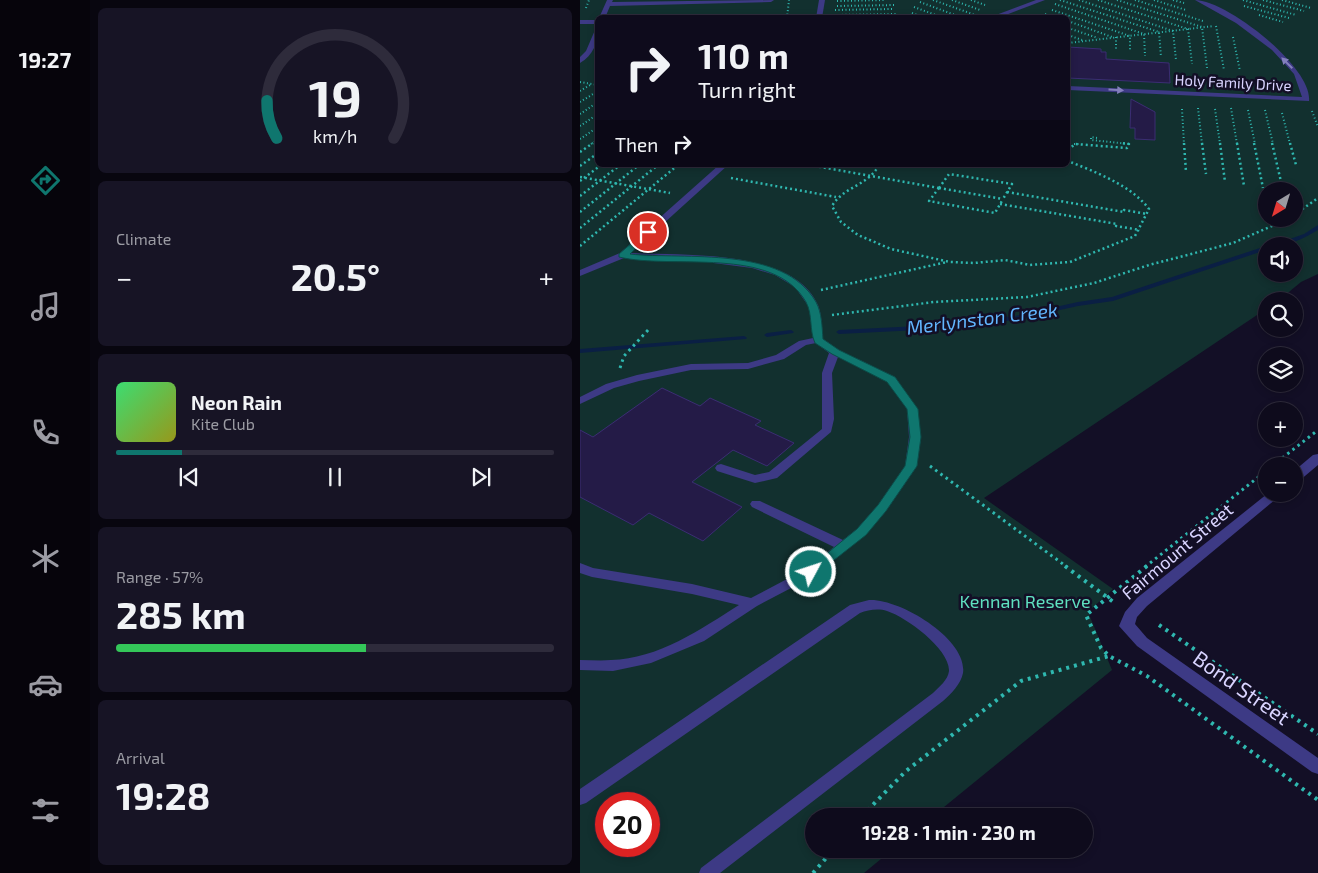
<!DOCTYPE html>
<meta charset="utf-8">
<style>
:root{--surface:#0e0b1c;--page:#171425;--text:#f1f3f6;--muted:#9b9ba3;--line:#2e2b3b;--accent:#0f766e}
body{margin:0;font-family:"Exo 2",sans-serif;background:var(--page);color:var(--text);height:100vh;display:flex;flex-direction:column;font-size:19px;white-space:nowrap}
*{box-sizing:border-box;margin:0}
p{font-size:16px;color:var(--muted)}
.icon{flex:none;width:28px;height:28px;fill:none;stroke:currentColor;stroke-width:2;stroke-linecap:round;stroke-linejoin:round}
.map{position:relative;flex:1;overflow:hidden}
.panel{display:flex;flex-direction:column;gap:8px;padding:8px;background:#08060f;width:490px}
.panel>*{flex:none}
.top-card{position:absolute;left:15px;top:15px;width:475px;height:152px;border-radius:8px;box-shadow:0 2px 8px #0003,0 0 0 1px var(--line);background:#0e0b1c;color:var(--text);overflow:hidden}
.needle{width:32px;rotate:218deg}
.buttons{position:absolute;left:678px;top:182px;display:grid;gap:10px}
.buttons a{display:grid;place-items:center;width:45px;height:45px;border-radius:50%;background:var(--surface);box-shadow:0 2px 8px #0003,0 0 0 1px var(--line);font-size:25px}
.speed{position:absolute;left:15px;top:792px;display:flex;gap:10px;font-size:25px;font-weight:700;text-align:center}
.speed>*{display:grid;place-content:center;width:65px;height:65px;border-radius:50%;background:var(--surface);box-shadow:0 2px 8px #0003,0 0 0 1px var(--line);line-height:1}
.speed .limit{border:8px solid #d22;background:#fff;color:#111}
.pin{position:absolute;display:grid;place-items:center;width:42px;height:42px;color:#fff;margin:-21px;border:2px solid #fff;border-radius:50%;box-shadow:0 1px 5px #0007}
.me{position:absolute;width:55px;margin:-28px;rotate:50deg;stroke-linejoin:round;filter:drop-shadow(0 0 4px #0008)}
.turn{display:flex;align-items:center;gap:18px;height:105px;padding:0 20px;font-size:22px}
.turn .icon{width:65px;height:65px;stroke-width:2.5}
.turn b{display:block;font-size:35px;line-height:42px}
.then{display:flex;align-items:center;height:48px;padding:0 20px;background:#0003;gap:10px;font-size:19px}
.big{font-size:38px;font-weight:700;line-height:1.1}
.panel .tile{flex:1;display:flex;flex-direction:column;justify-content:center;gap:8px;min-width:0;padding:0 18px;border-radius:8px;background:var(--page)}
.panel .dial{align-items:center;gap:0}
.dial svg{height:130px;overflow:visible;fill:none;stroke:var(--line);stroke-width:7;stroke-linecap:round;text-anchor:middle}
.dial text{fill:var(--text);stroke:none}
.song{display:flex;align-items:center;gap:15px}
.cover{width:60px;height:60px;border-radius:8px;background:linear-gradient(135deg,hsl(140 70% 55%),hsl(60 70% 35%))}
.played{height:5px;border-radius:2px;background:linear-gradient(90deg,var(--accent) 15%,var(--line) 15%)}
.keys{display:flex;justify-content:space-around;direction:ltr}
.heat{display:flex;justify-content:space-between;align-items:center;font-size:28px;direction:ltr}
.charge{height:8px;border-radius:4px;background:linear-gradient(90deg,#34c759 57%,var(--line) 0)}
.trip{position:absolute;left:225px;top:808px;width:288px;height:50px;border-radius:25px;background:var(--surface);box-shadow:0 2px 8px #0003,0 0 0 1px var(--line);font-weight:700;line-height:50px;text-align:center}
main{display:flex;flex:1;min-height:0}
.menu{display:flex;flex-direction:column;width:90px;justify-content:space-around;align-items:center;background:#06040b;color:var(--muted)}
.menu .icon{width:35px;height:35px}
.menu .selected{color:var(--accent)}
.menu b{font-size:22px;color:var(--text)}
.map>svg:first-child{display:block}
</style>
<main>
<nav class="menu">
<b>19:27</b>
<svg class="icon selected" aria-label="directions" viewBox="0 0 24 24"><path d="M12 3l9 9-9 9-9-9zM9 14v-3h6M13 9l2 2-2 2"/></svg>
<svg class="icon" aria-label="music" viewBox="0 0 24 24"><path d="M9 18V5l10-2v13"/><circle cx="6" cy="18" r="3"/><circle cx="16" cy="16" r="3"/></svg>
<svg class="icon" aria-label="phone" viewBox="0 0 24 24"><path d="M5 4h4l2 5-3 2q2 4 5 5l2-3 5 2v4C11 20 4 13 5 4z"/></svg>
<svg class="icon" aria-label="climate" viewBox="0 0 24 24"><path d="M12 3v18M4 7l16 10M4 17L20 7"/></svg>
<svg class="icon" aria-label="car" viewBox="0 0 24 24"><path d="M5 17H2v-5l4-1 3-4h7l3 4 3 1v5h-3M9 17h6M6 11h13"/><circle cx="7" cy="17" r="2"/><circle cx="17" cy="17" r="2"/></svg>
<svg class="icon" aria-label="filters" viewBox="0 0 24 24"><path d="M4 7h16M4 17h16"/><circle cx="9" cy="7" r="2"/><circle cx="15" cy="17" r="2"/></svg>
</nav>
<section class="panel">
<div class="tile dial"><svg viewBox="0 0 100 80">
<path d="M14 69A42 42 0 1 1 86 69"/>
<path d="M14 69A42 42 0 0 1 8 46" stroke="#0f766e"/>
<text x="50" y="56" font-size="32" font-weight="700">19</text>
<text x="50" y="72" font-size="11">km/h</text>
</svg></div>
<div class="tile"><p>Climate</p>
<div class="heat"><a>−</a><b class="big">20.5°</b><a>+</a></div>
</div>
<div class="tile">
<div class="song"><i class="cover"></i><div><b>Neon Rain</b><p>Kite Club</p></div></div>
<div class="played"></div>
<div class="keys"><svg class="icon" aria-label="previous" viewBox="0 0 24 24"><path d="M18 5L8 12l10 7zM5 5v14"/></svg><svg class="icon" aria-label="pause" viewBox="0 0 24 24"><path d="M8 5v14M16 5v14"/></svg><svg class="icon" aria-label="next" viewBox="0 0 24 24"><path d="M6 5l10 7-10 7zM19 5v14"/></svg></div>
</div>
<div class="tile"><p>Range · 57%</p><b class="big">285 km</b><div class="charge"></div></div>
<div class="tile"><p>Arrival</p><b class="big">19:28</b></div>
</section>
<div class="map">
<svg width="738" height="873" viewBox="0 0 738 873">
<rect width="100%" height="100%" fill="#130f26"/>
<!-- green -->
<path fill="#12302f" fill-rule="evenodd" d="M0,0h738v274l-17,8 -23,19h-12v8l-282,189 129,91 -25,23 24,58 -179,146h-119v33h79l-29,24h-284zM18,18h470v147h-470zM686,191h28v28h-28zM686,246h28v28h-28zM26,804h43v42h-43z"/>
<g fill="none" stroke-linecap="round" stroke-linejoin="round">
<!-- stream -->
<g fill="#0a1f44" fill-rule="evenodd">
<path d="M738,225v5c-13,8 -32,17 -48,16l34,-12z"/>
<polygon points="686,246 686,250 533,301 498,306 435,320 339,330 259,334 256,332 259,330 339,326 435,316 498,302 532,297"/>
<polygon points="211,330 214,332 213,333 187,337 184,335 187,333"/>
<polygon points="164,336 166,337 167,338 166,339 0,353 0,349"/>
</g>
</g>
<!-- building -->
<g fill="#241b47" stroke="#3b2d73">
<polygon points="488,47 521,49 521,52 526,52 526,59 589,63 590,83 488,78"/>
<polygon points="551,99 575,112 575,140 555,139 555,128 550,128"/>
<polygon points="82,388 120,406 130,398 181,421 175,425 214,443 187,466 153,450 112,482 162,507 123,541 69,513 53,525 0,497 0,430 13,437"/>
</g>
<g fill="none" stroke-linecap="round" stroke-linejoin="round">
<!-- path-far3 -->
<g stroke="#2fb8b0" stroke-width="2" stroke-dasharray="1 2.5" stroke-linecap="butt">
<polyline points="353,0 398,16"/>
<polyline points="372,0 400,10"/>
<polyline points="391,0 405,5"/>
<polyline points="480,0 579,32 581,57"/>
<polyline points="499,0 593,31 596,60"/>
<polyline points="518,0 608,29 612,64"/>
<polyline points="537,0 622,27 627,68"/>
<polyline points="555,0 623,21"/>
<polyline points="574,0 606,10"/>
<polyline points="593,0 604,3"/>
<polyline points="663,0 716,15"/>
<polyline points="683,0 724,11"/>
<polyline points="702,0 731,8"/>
<polyline points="257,1 306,0"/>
<polyline points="340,2 383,18"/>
<polyline points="475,4 564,34 565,56"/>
<polyline points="257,6 316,5"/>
<polyline points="664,6 709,18"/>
<polyline points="334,7 364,18"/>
<polyline points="6,8 9,0"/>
<polyline points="255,10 312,9"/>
<polyline points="472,10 550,36 550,51"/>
<polyline points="332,13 345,18"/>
<polyline points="465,14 476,18"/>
<polyline points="255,15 317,14"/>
<polyline points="679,15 703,22"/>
<polyline points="207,18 209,0"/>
<polyline points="488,21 532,37"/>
<polyline points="636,26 644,70"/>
<polyline points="488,28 518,38"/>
<polyline points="488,35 502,40"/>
<polyline points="536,37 536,49"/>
<polyline points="653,37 660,71"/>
<polyline points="488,43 634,26"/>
<polyline points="0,82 18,85"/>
<polyline points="0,91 12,84"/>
<polyline points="0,102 18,91"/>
<polyline points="618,108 622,144"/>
<polyline points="651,108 657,144"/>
<polyline points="602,109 604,144"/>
<polyline points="635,109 640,144"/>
<polyline points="668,110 675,144"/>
<polyline points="685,110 693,144"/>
<polyline points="732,111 738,127"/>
<polyline points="702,113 710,144"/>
<polyline points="0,114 18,102"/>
<polyline points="0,126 18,114"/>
<polyline points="517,138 511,137 511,140 549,144"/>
<polyline points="0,139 18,127"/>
<polyline points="11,144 18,140"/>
<polyline points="494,144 501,144"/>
</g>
<!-- path-far2 -->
<g stroke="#2fb8b0" stroke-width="2.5" stroke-dasharray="2 3" stroke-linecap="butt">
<polyline points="604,143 606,172"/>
<polyline points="622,143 626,174"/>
<polyline points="640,143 645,182"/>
<polyline points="657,143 664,186"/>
<polyline points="674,143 683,188"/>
<polyline points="692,143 702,186"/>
<polyline points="710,143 716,165"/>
<polyline points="488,150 495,144 547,148 549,144 541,143"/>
<polyline points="0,152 13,143"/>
<polyline points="229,165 359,188"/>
<path d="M299,165c-11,21 -35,21 -47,41l9,16 17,13 33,14 59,13 24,1 31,-3 25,5 40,-3 65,-26 14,-27c-18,-24 -54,-37 -81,-48"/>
<polyline points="0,166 18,153"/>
<polyline points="0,177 90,193"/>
<polyline points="151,178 256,197"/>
<polyline points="0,181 21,165"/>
<polyline points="359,188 423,199"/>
<polyline points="359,188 349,201 415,213 423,199"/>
<polyline points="359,188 369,174 432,184 423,199"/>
<polyline points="427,192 544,212 544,210 567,214"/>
<polyline points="0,196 40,165"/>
<polyline points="420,204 537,224 536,226 560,230"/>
<polyline points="0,212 59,165"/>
<polyline points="714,215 738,198"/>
<polyline points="0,228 78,165"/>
<polyline points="0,246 98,165"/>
<polyline points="241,290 367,262"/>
<polyline points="252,315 354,302 447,297 514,283 569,265 653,243 708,219"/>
</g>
<!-- path-far1 -->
<g stroke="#2fb8b0" stroke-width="3" stroke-dasharray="2.5 4" stroke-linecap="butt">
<polyline points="40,368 44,356 69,329"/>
<polyline points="350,466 487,567"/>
<polyline points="692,466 738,430"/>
<polyline points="565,567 686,471"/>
</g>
<!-- path -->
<g stroke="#2fb8b0" stroke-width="4" stroke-dasharray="3 5" stroke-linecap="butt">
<polyline points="485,566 536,604"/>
<polyline points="567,566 506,615 521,648 529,656 567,676 738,800"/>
<polyline points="579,625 738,734"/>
<polyline points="282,816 326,771 441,681 529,656"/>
<polyline points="233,873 254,849"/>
</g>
<!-- lane -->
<g fill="#3d3a85" fill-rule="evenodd">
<polygon points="27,0 33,0 32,2 194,0 191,2 30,6 25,18 19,18"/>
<polygon points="239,0 245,0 242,18 236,18"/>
<polygon points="456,0 465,0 418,18 408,18"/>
<path d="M615,0c31,0 118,67 114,101l-241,-11v-4l234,11 -8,-23 -22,-24 -36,-27z"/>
<rect x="0" y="20" width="18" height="4"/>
<path d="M18,28c0,14 -5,28 -18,35v-6l6,-6 9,-21z"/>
<path d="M139,165h9l-97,88c51,3 162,-5 187,52 4,10 4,23 5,34l16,11 56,27 22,32 4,28 -4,29 -31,45 -21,24 -49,40 -59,31 -53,35 -53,22 -38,8 -33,-1v-10c10,0 21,1 31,0 47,-1 90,-31 128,-55l-47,-11 -100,-17 -12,-4v-10l13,5 99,16 59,14 55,-29 28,-22 -82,-40 -2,-3 2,-3h8l83,39 14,-11 21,-24 27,-39 4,-29 -2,-28 -20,-28 -49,-24 -6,16 2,46 -3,13 -54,46 -22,5 -38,-12 -2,-3 2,-3 4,-1 34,11 14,-3 53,-43v-56l7,-20 -13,-10 -10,2 -22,14 -36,10 -57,1 -52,11 -25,7 -34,16v-7l26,-13 31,-9 54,-11 57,-1 28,-8 23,-14 14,-3 -4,-31 -14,-20 -20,-12 -23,-7 -54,-7 -74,-3 -44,18v-6l40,-17z"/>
<path d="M289,600c30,-2 99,39 94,73 -2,11 -12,21 -20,28l-223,172h-21l2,-5 232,-175c6,-6 15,-13 16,-22 1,-22 -43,-54 -62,-60 -9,-3 -19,-1 -27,2l-274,190 -6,2v-16l270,-184z"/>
</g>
<!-- street -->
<g fill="#3d3a85" fill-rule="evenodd">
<polygon points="738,454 738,465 719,481 714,482 714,471 733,455"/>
<polygon points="687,494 702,494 567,606 557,617 555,624 567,638 738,758 738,774 732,772 557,646 539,626 545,612 557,598"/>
</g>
</g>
<!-- one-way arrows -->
<defs><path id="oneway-solid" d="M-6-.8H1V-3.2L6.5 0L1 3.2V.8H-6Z" transform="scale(1.25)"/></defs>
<g fill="#837fbc">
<use href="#oneway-solid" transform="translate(707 63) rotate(-135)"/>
<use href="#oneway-solid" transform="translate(536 90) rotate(3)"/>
</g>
<!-- route -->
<path fill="#0f766e" stroke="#0a4d48" d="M68,229l4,3 -1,2 -21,20c56,6 153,-9 186,48 6,11 6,25 7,37l16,11 56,27 23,32 3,28 -4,29 -31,45 -20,24 -51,40h-9l-2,-3 53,-43 21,-24 27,-39 5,-29 -3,-28 -20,-27 -55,-28 -17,-11c-6,-13 -2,-28 -9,-41 -33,-57 -133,-32 -187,-45v-3z"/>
<g text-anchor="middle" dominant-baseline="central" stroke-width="5" stroke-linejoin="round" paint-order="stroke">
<!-- far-street labels -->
<g font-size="15" fill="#d9d4ff" stroke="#130f26">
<text transform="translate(653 82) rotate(3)">Holy Family Drive</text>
</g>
<!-- street labels -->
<g font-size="18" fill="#d9d4ff" stroke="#130f26">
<text transform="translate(597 551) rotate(-40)">Fairmount Street</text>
</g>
<!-- park labels -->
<g font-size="18" fill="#5fe0c0" stroke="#130f26">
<text x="445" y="601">Kennan Reserve</text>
</g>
<!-- water labels -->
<g font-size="19" font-style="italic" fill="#62b6ff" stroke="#130f26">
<text transform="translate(402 318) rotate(-7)">Merlynston Creek</text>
</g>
<!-- near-street labels -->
<g font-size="21" fill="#d9d4ff" stroke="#130f26">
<text transform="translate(662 687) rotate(35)">Bond Street</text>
</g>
</g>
</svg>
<div class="buttons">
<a><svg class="needle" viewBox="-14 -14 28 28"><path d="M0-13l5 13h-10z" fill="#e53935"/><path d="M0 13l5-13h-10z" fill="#9b9ba3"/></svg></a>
<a><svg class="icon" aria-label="sound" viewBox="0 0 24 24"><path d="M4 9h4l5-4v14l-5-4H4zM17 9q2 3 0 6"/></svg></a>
<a><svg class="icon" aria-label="search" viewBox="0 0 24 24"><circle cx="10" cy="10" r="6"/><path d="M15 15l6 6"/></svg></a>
<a><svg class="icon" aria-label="layers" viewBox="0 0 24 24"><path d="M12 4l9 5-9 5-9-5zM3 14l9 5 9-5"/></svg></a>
<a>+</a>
<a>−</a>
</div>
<div class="speed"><div class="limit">20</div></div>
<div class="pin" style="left:68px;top:232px;background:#d93025"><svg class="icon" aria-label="arrive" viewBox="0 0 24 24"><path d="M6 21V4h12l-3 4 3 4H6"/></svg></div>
<svg class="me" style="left:231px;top:572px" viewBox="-20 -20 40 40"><circle r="17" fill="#0f766e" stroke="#fff" stroke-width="3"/><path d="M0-11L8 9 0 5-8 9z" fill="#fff"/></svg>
<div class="trip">19:28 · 1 min · 230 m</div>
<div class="top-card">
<div class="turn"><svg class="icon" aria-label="right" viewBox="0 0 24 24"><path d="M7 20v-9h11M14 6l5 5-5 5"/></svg><div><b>110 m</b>Turn right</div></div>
<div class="then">Then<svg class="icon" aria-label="right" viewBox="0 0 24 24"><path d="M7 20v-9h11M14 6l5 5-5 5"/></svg></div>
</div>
</div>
</main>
